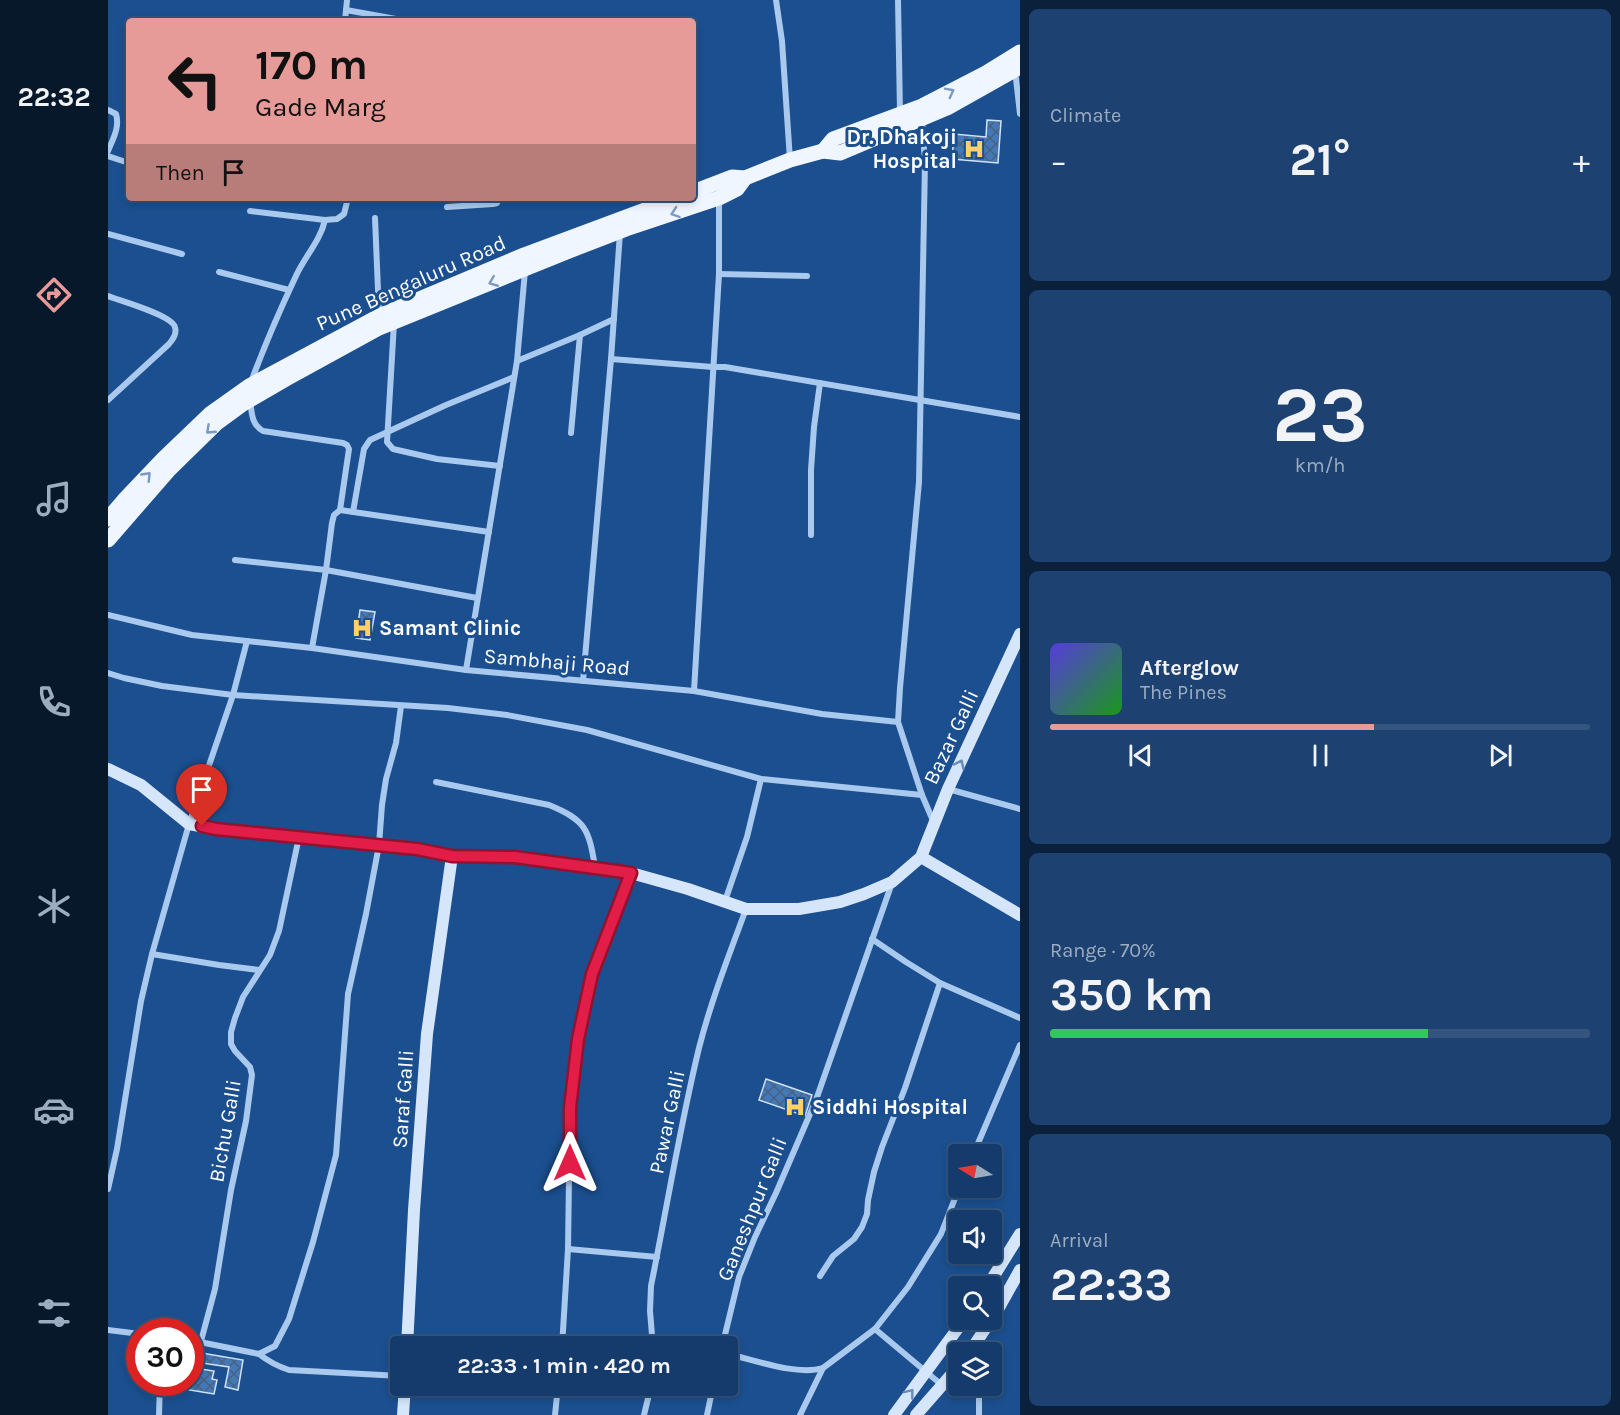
<!DOCTYPE html>
<meta charset="utf-8">
<style>
:root{--surface:#143b6b;--page:#1d4271;--text:#f1f3f6;--muted:#9dadc1;--line:#33557e;--accent:#e69b98}
body{margin:0;font-family:Karla,sans-serif;background:var(--page);color:var(--text);height:100vh;display:flex;flex-direction:column;font-size:22px;white-space:nowrap}
*{box-sizing:border-box;margin:0}
p{font-size:20px;color:var(--muted)}
.icon{flex:none;width:33px;height:33px;fill:none;stroke:currentColor;stroke-width:2;stroke-linecap:round;stroke-linejoin:round}
.map{position:relative;flex:1;overflow:hidden}
.details{display:flex;flex-direction:column;gap:9px;padding:9px;background:#0b203b;width:600px}
.details>*{flex:none}
.top-card{position:absolute;left:18px;top:18px;width:570px;height:183px;border-radius:6px;box-shadow:0 3px 9px #0003,0 0 0 2px var(--line);background:#e69b98;color:#111;overflow:hidden}
.needle{width:39px;rotate:281deg}
.fabs{position:absolute;left:840px;top:1144px;display:grid;gap:12px}
.fabs a{display:grid;place-items:center;width:54px;height:54px;border-radius:6px;background:var(--surface);box-shadow:0 3px 9px #0003,0 0 0 2px var(--line);font-size:30px}
.speed{position:absolute;left:18px;top:1318px;display:flex;gap:12px;font-size:30px;font-weight:700;text-align:center}
.speed>*{display:grid;place-content:center;width:78px;height:78px;border-radius:50%;background:var(--surface);box-shadow:0 3px 9px #0003,0 0 0 2px var(--line);line-height:1}
.speed .limit{border:9px solid #d22;background:#fff;color:#111}
.pin{position:absolute;display:grid;place-items:center;width:51px;height:51px;color:#fff;margin:-62px -26px;border-radius:50% 50% 50% 0;rotate:-45deg;box-shadow:0 0 6px #0007}
.pin .icon{rotate:45deg}
.me{position:absolute;width:66px;margin:-33px;rotate:0deg;stroke-linejoin:round;filter:drop-shadow(0 0 4px #0008)}
.turn{display:flex;align-items:center;gap:21px;height:126px;padding:0 30px;font-size:27px}
.turn .icon{width:78px;height:78px;stroke-width:2.5}
.turn b{display:block;font-size:42px;line-height:51px}
.then{display:flex;align-items:center;height:57px;padding:0 30px;background:#0003;gap:12px;font-size:22px}
.big{font-size:45px;font-weight:700;line-height:1.1}
.details .card{flex:1;display:flex;flex-direction:column;justify-content:center;gap:9px;min-width:0;padding:0 21px;border-radius:9px;background:var(--page)}
.details .dial{align-items:center;gap:0}
.dial b{font-size:78px;line-height:1}
.song{display:flex;align-items:center;gap:18px}
.cover{width:72px;height:72px;border-radius:9px;background:linear-gradient(135deg,hsl(250 70% 55%),hsl(120 70% 35%))}
.played{height:6px;border-radius:3px;background:linear-gradient(90deg,var(--accent) 60%,var(--line) 60%)}
.keys{display:flex;justify-content:space-around;direction:ltr}
.heat{display:flex;justify-content:space-between;align-items:center;font-size:33px;direction:ltr}
.charge{height:9px;border-radius:4px;background:linear-gradient(90deg,#34c759 70%,var(--line) 0)}
.trip{position:absolute;left:282px;top:1336px;width:348px;height:60px;border-radius:6px;background:var(--surface);box-shadow:0 3px 9px #0003,0 0 0 2px var(--line);font-weight:700;line-height:60px;text-align:center}
main{display:flex;flex:1;min-height:0}
.dock{display:flex;flex-direction:column;width:108px;justify-content:space-around;align-items:center;background:#08182b;color:var(--muted)}
.dock .icon{width:42px;height:42px}
.dock .active{color:var(--accent)}
.dock b{font-size:27px;color:var(--text)}
.map>svg:first-child{display:block}
</style>
<main>
<nav class="dock">
<b>22:32</b>
<svg class="icon active" aria-label="directions" viewBox="0 0 24 24"><path d="M12 3l9 9-9 9-9-9zM9 14v-3h6M13 9l2 2-2 2"/></svg>
<svg class="icon" aria-label="music" viewBox="0 0 24 24"><path d="M9 18V5l10-2v13"/><circle cx="6" cy="18" r="3"/><circle cx="16" cy="16" r="3"/></svg>
<svg class="icon" aria-label="phone" viewBox="0 0 24 24"><path d="M5 4h4l2 5-3 2q2 4 5 5l2-3 5 2v4C11 20 4 13 5 4z"/></svg>
<svg class="icon" aria-label="climate" viewBox="0 0 24 24"><path d="M12 3v18M4 7l16 10M4 17L20 7"/></svg>
<svg class="icon" aria-label="car" viewBox="0 0 24 24"><path d="M5 17H2v-5l4-1 3-4h7l3 4 3 1v5h-3M9 17h6M6 11h13"/><circle cx="7" cy="17" r="2"/><circle cx="17" cy="17" r="2"/></svg>
<svg class="icon" aria-label="filters" viewBox="0 0 24 24"><path d="M4 7h16M4 17h16"/><circle cx="9" cy="7" r="2"/><circle cx="15" cy="17" r="2"/></svg>
</nav>
<div class="map">
<svg width="912" height="1415" viewBox="0 0 912 1415">
<defs>
<pattern id="building-cross-hatch" width="8" height="8" patternUnits="userSpaceOnUse" patternTransform="scale(1.5)"><rect width="8" height="8" fill="#4478b7"/><path d="M0 0l8 8M0 8l8-8" fill="none" stroke="#486282"/></pattern>
</defs>
<rect width="100%" height="100%" fill="#1b4f8f"/>
<!-- building -->
<g fill="url(#building-cross-hatch)" stroke="#cfe3fa" stroke-width="1.5">
<polygon points="879,120 893,121 890,163 844,159 846,134 878,137"/>
<polygon points="252,610 267,612 262,640 248,638"/>
<polygon points="658,1079 704,1095 697,1116 651,1100"/>
<polygon points="82,1351 135,1360 130,1390 117,1387 121,1367 94,1363 93,1369 106,1371 104,1379 109,1380 106,1394 70,1388 70,1383 82,1383"/>
<polygon points="315,1386 344,1386 343,1389"/>
</g>
<g fill="none" stroke-linecap="round" stroke-linejoin="round">
<!-- street -->
<g stroke="#a9c9ee" stroke-width="6">
<polyline points="668,0 674,41 682,160"/>
<polyline points="790,0 792,113"/>
<polyline points="238,10 299,21"/>
<polyline points="237,21 239,0"/>
<polyline points="907,70 912,114"/>
<path d="M0,110l8,4c4,13 -3,25 -8,37"/>
<polyline points="0,156 21,163"/>
<polyline points="339,207 385,204 389,203 391,198"/>
<polyline points="142,211 217,220 229,219 236,214 240,198"/>
<polyline points="267,218 271,314"/>
<polyline points="0,234 74,254"/>
<polyline points="111,272 181,290"/>
<polyline points="611,274 699,276"/>
<path d="M0,296c13,5 64,19 67,31 2,7 -2,12 -6,17l-61,56"/>
<polyline points="286,323 279,442 285,449 329,459 392,466"/>
<polyline points="503,359 605,367 617,367 912,417"/>
<polyline points="409,361 472,335 506,319"/>
<path d="M143,382c13,-35 28,-70 44,-104 9,-21 25,-36 30,-58"/>
<path d="M142,400c2,13 1,24 13,31l80,12 4,2 2,4 -9,61"/>
<polyline points="463,433 472,335"/>
<polyline points="245,512 256,449 262,440 338,405 406,377"/>
<polyline points="703,535 703,470 706,427 712,383"/>
<polyline points="127,560 218,570 369,598"/>
<polyline points="0,615 84,635 204,648 358,670 586,691 714,714 790,722 814,795 826,823"/>
<polyline points="204,648 218,570 224,523 226,515 232,510 381,532"/>
<polyline points="358,670 409,361 417,271"/>
<polyline points="0,673 16,678 54,686 125,695 340,708 399,715 479,730 653,779 814,795"/>
<polyline points="475,681 503,359 512,233"/>
<polyline points="586,691 611,274 611,199"/>
<polyline points="790,722 792,688 811,482 817,162 814,121"/>
<path d="M328,782l113,23c37,15 40,25 46,62"/>
<polyline points="840,789 912,809"/>
<polyline points="617,901 639,837 653,779"/>
<polyline points="764,939 798,962 832,983 912,1018"/>
<polyline points="44,954 111,965 151,970"/>
<polyline points="865,1155 912,1045"/>
<polyline points="0,1189 9,1149 33,1001 44,954 81,824 125,695 139,641"/>
<polyline points="460,1249 549,1257"/>
<polyline points="712,1276 725,1256 746,1239 754,1227 759,1214 760,1200 766,1172 774,1147 797,1088 832,983"/>
<polyline points="767,1329 835,1386"/>
<polyline points="0,1330 32,1334"/>
<polyline points="82,1340 151,1354 167,1346 181,1319 205,1242 228,1155 240,994 258,914 271,845 274,805 278,779 288,743 293,706"/>
<polyline points="93,1341 107,1289 123,1190 138,1121 144,1075 142,1067 127,1051 123,1044 123,1032 127,1018 135,997 162,955 171,931 191,837"/>
<polyline points="454,1347 460,1249 462,1108 470,1039 484,974 523,873"/>
<path d="M545,1347l-3,-36 1,-25c16,-79 29,-160 48,-238 12,-47 30,-93 47,-139"/>
<polyline points="614,1347 631,1277 647,1237 668,1193 708,1100 784,883"/>
<path d="M151,1354c10,8 18,12 30,16l111,6"/>
<path d="M620,1354c26,6 69,22 95,14l52,-39 33,-42 33,-53 18,-46"/>
<polyline points="870,1386 871,1391 871,1415"/>
<polyline points="51,1415 52,1383"/>
<polyline points="447,1415 450,1386"/>
<polyline points="536,1415 543,1386"/>
<polyline points="599,1415 605,1386"/>
<polyline points="692,1415 715,1368"/>
</g>
<!-- secondary -->
<g stroke="#d6e6fa" stroke-width="12">
<polyline points="0,769 33,785 81,824 108,829 309,849 344,856 407,857 523,873 580,889 638,909 691,909 732,902 756,894 784,882 813,857 840,789 912,634"/>
<polyline points="813,857 912,915"/>
<polyline points="879,1287 912,1234"/>
<polyline points="884,1320 912,1270"/>
<polyline points="299,1347 306,1210 319,1034 344,856"/>
<polyline points="861,1353 883,1320"/>
<polyline points="295,1415 297,1386"/>
<polyline points="786,1415 856,1320"/>
<polyline points="808,1415 850,1367"/>
</g>
<!-- primary -->
<g stroke="#f0f6ff" stroke-width="15">
<polyline points="715,151 725,139 814,106 878,73 912,52"/>
<polyline points="585,192 624,177 637,178 682,160 715,151 732,153 841,107 912,67"/>
<polyline points="0,519 16,500 55,459 103,413 141,386 271,316 416,255 569,198"/>
<polyline points="0,540 60,471 109,423 135,404 178,379 271,328 461,251 518,229 611,198 629,189 637,178"/>
</g>
</g>
<!-- one-way arrows -->
<defs><path id="oneway-chevron" d="M-2-3.5L2.5 0L-2 3.5" fill="none" stroke-width="1.6" stroke-linecap="round" stroke-linejoin="round" transform="scale(1.5)"/></defs>
<g stroke="#7b9ac1">
<use href="#oneway-chevron" transform="translate(842 92) rotate(-27)"/>
<use href="#oneway-chevron" transform="translate(567 213) rotate(161)"/>
<use href="#oneway-chevron" transform="translate(385 282) rotate(158)"/>
<use href="#oneway-chevron" transform="translate(102 430) rotate(137)"/>
<use href="#oneway-chevron" transform="translate(39 476) rotate(-46)"/>
</g>
<g stroke="#668bba">
<use href="#oneway-chevron" transform="translate(852 764) rotate(-65)"/>
<use href="#oneway-chevron" transform="translate(802 1393) rotate(-52)"/>
</g>
<g fill="none" stroke-linecap="round" stroke-linejoin="round">
<!-- route casing -->
<g stroke="#92132f" stroke-width="15">
<polyline id="route" points="94,826 108,829 309,849 344,856 407,857 523,873 484,974 470,1039 462,1108 462,1163"/>
</g>
<!-- route -->
<use href="#route" stroke="#e11d48" stroke-width="10"/>
</g>
<!-- icons -->
<defs>
<g id="hospital-bare" transform="scale(1.62)"><path d="M-5-5h3v3.5h4V-5h3V5h-3V1.5h-4V5h-3Z" fill="#ffd166" stroke="#1b4f8f" stroke-width="2.5" paint-order="stroke"/></g>
</defs>
<g fill-rule="evenodd">
<use href="#hospital-bare" x="866" y="149"/>
<use href="#hospital-bare" x="254" y="628"/>
<use href="#hospital-bare" x="687" y="1107"/>
</g>
<g text-anchor="middle" dominant-baseline="central" stroke-width="6" stroke-linejoin="round" paint-order="stroke">
<!-- poi labels -->
<g font-size="21" font-weight="bold" fill="#fff" stroke="#1b4f8f" text-anchor="start">
<text x="849" y="137" text-anchor="end">Dr. Dhakoji<tspan x="849" dy="24">Hospital</tspan></text>
<text x="271" y="628">Samant Clinic</text>
<text x="704" y="1107">Siddhi Hospital</text>
</g>
<!-- street labels -->
<g font-size="21" fill="#fff" stroke="#1b4f8f">
<text transform="translate(303 283) rotate(-24)">Pune Bengaluru Road</text>
<text transform="translate(449 662) rotate(5)">Sambhaji Road</text>
<text transform="translate(843 737) rotate(-65)">Bazar Galli</text>
<text transform="translate(295 1099) rotate(-86)">Saraf Galli</text>
<text transform="translate(559 1122) rotate(-78)">Pawar Galli</text>
<text transform="translate(117 1131) rotate(-80)">Bichu Galli</text>
<text transform="translate(644 1209) rotate(-68)">Ganeshpur Galli</text>
</g>
</g>
</svg>
<div class="fabs">
<a><svg class="needle" viewBox="-14 -14 28 28"><path d="M0-13l5 13h-10z" fill="#e53935"/><path d="M0 13l5-13h-10z" fill="#9dadc1"/></svg></a>
<a><svg class="icon" aria-label="sound" viewBox="0 0 24 24"><path d="M4 9h4l5-4v14l-5-4H4zM17 9q2 3 0 6"/></svg></a>
<a><svg class="icon" aria-label="search" viewBox="0 0 24 24"><circle cx="10" cy="10" r="6"/><path d="M15 15l6 6"/></svg></a>
<a><svg class="icon" aria-label="layers" viewBox="0 0 24 24"><path d="M12 4l9 5-9 5-9-5zM3 14l9 5 9-5"/></svg></a>
</div>
<div class="speed"><div class="limit">30</div></div>
<div class="pin" style="left:94px;top:826px;background:#d93025"><svg class="icon" aria-label="arrive" viewBox="0 0 24 24"><path d="M6 21V4h12l-3 4 3 4H6"/></svg></div>
<svg class="me" style="left:462px;top:1163px" viewBox="-20 -20 40 40"><path d="M0-17L14 15 0 8-14 15z" fill="#e11d48" stroke="#fff" stroke-width="4"/></svg>
<div class="trip">22:33 · 1 min · 420 m</div>
<div class="top-card">
<div class="turn"><svg class="icon" aria-label="left" viewBox="0 0 24 24"><path d="M17 20v-9H6M10 6l-5 5 5 5"/></svg><div><b>170 m</b>Gade Marg</div></div>
<div class="then">Then<svg class="icon" aria-label="arrive" viewBox="0 0 24 24"><path d="M6 21V4h12l-3 4 3 4H6"/></svg></div>
</div>
</div>
<section class="details">
<div class="card"><p>Climate</p>
<div class="heat"><a>−</a><b class="big">21°</b><a>+</a></div>
</div>
<div class="card dial"><b>23</b><p>km/h</p></div>
<div class="card">
<div class="song"><i class="cover"></i><div><b>Afterglow</b><p>The Pines</p></div></div>
<div class="played"></div>
<div class="keys"><svg class="icon" aria-label="previous" viewBox="0 0 24 24"><path d="M18 5L8 12l10 7zM5 5v14"/></svg><svg class="icon" aria-label="pause" viewBox="0 0 24 24"><path d="M8 5v14M16 5v14"/></svg><svg class="icon" aria-label="next" viewBox="0 0 24 24"><path d="M6 5l10 7-10 7zM19 5v14"/></svg></div>
</div>
<div class="card"><p>Range · 70%</p><b class="big">350 km</b><div class="charge"></div></div>
<div class="card"><p>Arrival</p><b class="big">22:33</b></div>
</section>
</main>
